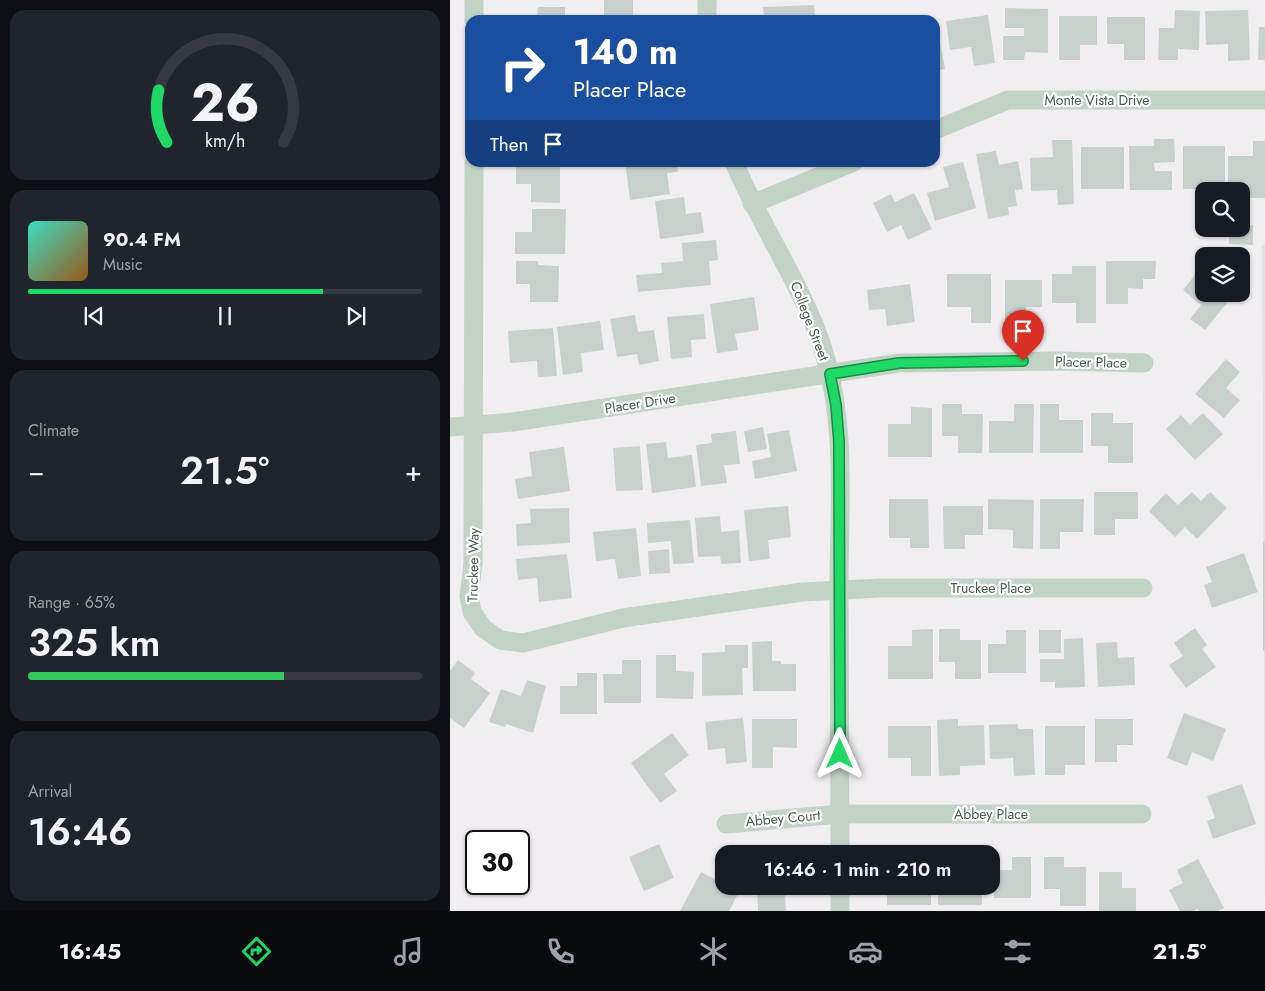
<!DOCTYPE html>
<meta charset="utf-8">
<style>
:root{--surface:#171b24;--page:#20242c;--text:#f1f3f6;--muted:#9ea1a6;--line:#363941;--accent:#1fd967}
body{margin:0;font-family:Jost,sans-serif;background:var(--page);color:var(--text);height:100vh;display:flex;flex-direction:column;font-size:19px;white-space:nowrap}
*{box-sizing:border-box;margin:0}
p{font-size:16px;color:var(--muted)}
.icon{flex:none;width:28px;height:28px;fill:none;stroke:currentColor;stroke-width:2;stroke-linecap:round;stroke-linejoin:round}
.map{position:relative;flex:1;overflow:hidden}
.sheet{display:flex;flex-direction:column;gap:10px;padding:10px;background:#0d0f14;width:450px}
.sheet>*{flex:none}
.guide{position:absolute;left:15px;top:15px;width:475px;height:152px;border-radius:15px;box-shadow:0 1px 4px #0004;background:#1a4fa0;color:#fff;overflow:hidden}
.buttons{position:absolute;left:745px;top:182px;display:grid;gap:10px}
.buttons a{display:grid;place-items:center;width:55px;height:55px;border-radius:10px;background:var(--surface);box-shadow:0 1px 4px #0004;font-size:25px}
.speed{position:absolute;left:15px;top:830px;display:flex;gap:10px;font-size:25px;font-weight:700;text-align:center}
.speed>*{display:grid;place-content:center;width:65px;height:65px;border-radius:50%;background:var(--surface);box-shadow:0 1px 4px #0004;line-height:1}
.speed .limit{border:2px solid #111;border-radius:8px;background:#fff;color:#111}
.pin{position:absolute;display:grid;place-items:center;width:42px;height:42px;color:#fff;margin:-51px -21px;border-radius:50% 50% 50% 0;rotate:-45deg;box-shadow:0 0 5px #0007}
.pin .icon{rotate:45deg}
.me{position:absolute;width:55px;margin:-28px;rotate:0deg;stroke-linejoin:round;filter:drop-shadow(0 0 4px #0008)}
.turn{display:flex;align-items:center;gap:18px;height:105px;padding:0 25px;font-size:22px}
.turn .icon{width:65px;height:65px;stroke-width:2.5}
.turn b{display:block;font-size:35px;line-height:42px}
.then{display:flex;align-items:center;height:48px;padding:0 25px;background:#0003;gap:10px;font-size:19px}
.big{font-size:38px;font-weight:600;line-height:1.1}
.sheet .widget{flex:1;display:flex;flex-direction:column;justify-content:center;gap:8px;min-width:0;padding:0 18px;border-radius:15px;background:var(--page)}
.sheet .dial{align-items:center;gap:0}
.dial svg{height:130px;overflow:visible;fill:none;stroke:var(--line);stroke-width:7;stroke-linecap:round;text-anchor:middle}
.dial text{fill:var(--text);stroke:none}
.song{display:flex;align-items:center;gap:15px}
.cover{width:60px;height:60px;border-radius:8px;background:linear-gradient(135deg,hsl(170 70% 55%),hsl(30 70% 35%))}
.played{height:5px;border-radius:2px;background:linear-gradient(90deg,var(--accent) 75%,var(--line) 75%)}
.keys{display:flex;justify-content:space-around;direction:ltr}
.heat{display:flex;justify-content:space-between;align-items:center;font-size:28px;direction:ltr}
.charge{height:8px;border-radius:4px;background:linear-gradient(90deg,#34c759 65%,var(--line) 0)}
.trip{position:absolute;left:265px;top:845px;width:285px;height:50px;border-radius:15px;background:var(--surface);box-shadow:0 1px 4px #0004;font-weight:600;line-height:50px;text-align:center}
.tab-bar{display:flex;height:80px;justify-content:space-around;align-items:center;background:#090b0e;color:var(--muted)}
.tab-bar .icon{width:35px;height:35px}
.tab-bar .on{color:var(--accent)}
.tab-bar b{font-size:22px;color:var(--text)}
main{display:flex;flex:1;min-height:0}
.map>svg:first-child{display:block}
</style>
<main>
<section class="sheet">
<div class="widget dial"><svg viewBox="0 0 100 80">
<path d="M14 69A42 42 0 1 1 86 69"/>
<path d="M14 69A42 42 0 0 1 9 37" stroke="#1fd967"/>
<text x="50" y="56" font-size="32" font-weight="700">26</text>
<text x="50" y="72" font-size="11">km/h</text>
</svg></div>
<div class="widget">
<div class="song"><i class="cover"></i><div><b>90.4 FM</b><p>Music</p></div></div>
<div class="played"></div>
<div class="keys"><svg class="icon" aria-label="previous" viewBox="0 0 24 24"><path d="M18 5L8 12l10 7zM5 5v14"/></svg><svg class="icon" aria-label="pause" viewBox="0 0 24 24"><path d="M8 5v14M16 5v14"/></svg><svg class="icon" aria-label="next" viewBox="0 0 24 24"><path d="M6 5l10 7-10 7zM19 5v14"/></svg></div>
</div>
<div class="widget"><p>Climate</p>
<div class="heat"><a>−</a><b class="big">21.5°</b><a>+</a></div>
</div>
<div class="widget"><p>Range · 65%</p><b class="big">325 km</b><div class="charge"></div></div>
<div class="widget"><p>Arrival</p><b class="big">16:46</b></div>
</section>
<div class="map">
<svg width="815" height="911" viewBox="0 0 815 911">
<rect width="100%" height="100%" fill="#f0eef0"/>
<!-- education -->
<polygon fill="#e1e0e2" points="812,245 815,245 815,900"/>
<!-- building -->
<g fill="#c8d0cc">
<rect x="154" y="0" width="29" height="20"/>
<polygon points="364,5 365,20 314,20 313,7"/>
<polygon points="88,7 115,7 115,20 87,20"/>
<polygon points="555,8 598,9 598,53 575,52 574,60 553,60 553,36 574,36 574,28 555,28"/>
<polygon points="725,10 750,11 749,50 728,49 728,60 708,60 709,28 724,28"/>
<polygon points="798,10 800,60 778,61 778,44 756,45 755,11"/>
<polygon points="538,15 545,63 524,66 521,47 500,50 496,21"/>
<polygon points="609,16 647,16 647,45 630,45 630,60 609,60"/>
<polygon points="657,17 695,17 695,60 674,60 674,44 657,44"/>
<polygon points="809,27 815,27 815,60 808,60"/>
<polygon points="489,37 495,69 485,71 485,38"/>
<polygon points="704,139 724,139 725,162 704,163 705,171 722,171 722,190 680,190 679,146 704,146"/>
<polygon points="602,140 622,140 624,204 608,205 607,190 581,191 580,158 603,157"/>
<polygon points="803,141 815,141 815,198 791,198 791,191 778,191 778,156 803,156"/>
<polygon points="733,146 775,146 775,191 754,191 754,210 750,210 750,189 733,189"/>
<rect x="631" y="147" width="43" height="42"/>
<polygon points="546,151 549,165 568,161 573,189 565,190 567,206 558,207 559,215 538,219 526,154"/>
<polygon points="175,162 226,162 228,172 217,173 220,194 180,200"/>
<polygon points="513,162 526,208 485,221 477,193 499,187 493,167"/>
<polygon points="66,163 110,163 110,203 81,202 81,184 66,184"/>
<polygon points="464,193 482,229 458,240 451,225 437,232 423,203 441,194 445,202"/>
<polygon points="234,197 236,214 251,212 254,233 210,239 205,201"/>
<polygon points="82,209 116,209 115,254 65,254 65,232 82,232"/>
<polygon points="791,225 803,225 803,245 779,244 779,229 791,229"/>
<polygon points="266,240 268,260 259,261 261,285 188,292 186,275 212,273 211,263 233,261 232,243"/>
<polygon points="66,261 88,261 88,265 109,266 108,302 80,302 80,284 66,284"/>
<polygon points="656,261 706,261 705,279 693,279 693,289 678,288 678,304 656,304"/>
<polygon points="622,266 646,266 646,323 626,323 626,303 602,303 602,274 622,274"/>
<polygon points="752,266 754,267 754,294 784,294 755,330 740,319 751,305 733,290"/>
<polygon points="497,274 541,274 541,323 521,323 521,307 497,307"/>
<polygon points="555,280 592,280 592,307 576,307 576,323 555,322"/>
<polygon points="460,284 465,322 437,326 435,309 419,310 417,290"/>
<polygon points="304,297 309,330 285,334 288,350 267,353 260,304"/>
<polygon points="254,314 256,339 241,340 242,357 221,359 217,317"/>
<polygon points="185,315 188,332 204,330 209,361 189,365 187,354 167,357 160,319"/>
<polygon points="150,321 154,350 131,353 133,372 113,375 107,327"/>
<polygon points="103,328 107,376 88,377 87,361 60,363 58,331"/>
<polygon points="776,359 790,372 776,388 790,400 774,418 745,394"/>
<polygon points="492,404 512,404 512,414 533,414 532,453 508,453 508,436 492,436"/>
<polygon points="564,404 584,404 583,453 539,453 539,421 564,421"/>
<polygon points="590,404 609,404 609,420 633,420 633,453 590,453"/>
<polygon points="461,407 482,408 482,457 438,457 438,424 461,424"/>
<polygon points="641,413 663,413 663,423 683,423 683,463 658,463 658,446 641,446"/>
<polygon points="753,413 773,434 745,460 716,429 731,415 740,425"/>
<polygon points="313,427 317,449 298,452 294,431"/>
<polygon points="339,430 347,471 305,479 302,461 321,457 317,434"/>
<polygon points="286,431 290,464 274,465 277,483 251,486 246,445 262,443 261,434"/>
<polygon points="216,442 218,458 242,455 246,487 202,493 196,444"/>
<polygon points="190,446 193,490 166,491 163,448"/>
<polygon points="114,447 120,491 68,499 65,479 82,476 79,452"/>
<polygon points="644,492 688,492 688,519 665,519 665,535 644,535"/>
<polygon points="742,492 751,501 760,492 777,508 747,539 735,527 725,537 699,511 716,493 728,505"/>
<polygon points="439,499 478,499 479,548 460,548 460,538 439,538"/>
<polygon points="538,499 584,500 583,549 563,548 563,530 538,529"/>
<polygon points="590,499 634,499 633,532 610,532 610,549 590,549"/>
<polygon points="338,506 341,537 318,540 320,559 299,561 294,510"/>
<polygon points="493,506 533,506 533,535 515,535 515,549 494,549"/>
<polygon points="119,508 120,543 67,546 66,524 81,523 80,509"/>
<polygon points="270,516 271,532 289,530 291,563 271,564 270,556 248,557 245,518"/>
<polygon points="240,520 244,563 223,564 221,541 198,543 197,523"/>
<polygon points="186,528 191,576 168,579 165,559 146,561 143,532"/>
<rect x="813" y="542" width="2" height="108"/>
<polygon points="219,549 220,573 199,574 198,551"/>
<polygon points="794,553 808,592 762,608 754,585 762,582 756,567"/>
<polygon points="117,554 122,598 89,602 87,578 68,580 66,559"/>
<polygon points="745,628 757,645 752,649 766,667 736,688 719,665 733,656 724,643"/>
<polygon points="483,629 483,679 438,679 438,646 462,646 462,630"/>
<polygon points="489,629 510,629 510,640 531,640 531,679 505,679 505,662 489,662"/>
<polygon points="556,630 576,630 576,673 538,673 538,644 556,644"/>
<rect x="589" y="630" width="22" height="23"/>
<polygon points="633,638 635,687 605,688 605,682 590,682 590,659 614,659 614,639"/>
<polygon points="322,641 322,661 331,661 331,664 346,664 346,691 303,691 302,642"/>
<polygon points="667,642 668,658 684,657 685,685 648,687 646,643"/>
<polygon points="275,645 298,645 298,668 292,668 293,695 252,696 252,653 275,652"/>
<polygon points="206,655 226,655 226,671 244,672 243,699 206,698"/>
<polygon points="8,660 25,673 21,679 40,693 14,728 0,718 0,671"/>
<polygon points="172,660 191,660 191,703 154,703 153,674 172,674"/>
<polygon points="127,673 147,673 147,714 110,714 110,686 127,686"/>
<polygon points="77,680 96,686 83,733 56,724 55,727 39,722 51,689 71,696"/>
<polygon points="734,713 776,729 763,761 742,752 737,766 717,758"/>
<polygon points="293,718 297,762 276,764 275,748 258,750 255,722"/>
<polygon points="302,719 347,719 347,748 323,747 323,768 302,768"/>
<polygon points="508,719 508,726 534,725 535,765 510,766 510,775 489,776 487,720"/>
<polygon points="645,719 683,719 683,745 667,745 667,762 645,762"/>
<polygon points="568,724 568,729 583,729 585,775 564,776 563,758 540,759 539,725"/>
<polygon points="438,726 481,726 481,776 461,776 461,758 438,758"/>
<polygon points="595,726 635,726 635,765 615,765 615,775 595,775"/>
<polygon points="222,733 239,755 214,774 227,791 210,803 181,763"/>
<polygon points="792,784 806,824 763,839 757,821 765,818 757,796"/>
<polygon points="209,844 224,878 194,891 179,857"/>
<polygon points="562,857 581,857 581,898 544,898 544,870 562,870"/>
<polygon points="594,857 614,857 614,867 636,867 636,906 610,906 610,889 594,889"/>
<polygon points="748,859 774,908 768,911 749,911 748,909 743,911 730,911 719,890 733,883 727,870"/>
<polygon points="251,872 289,892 279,911 230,911"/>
<polygon points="649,872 672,872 672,888 686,888 686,911 649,911"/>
<polygon points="307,886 329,886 329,894 335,893 336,911 308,911"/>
<rect x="437" y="886" width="44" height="19"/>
<rect x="488" y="886" width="44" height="19"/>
</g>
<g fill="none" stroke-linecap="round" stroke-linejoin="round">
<!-- minor -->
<g stroke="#c2d3c6" stroke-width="19">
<polyline points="257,0 257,20"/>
<polyline points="24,20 24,0"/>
<polyline points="485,130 558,100 815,100"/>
<polyline points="24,162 23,564 19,596 22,612 33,628 50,640 73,643 173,618 352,592 430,588 693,588"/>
<path d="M284,162c26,63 66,119 88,184 24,73 18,153 17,228 0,94 1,187 1,280"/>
<polyline points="302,204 404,162"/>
<polyline points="0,427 63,422 449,363 608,361 694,363"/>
<polyline points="276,824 390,814 692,814"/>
<polyline points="390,886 390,911"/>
</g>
</g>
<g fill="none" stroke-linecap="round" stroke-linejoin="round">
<!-- route casing -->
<g stroke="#148d43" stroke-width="12">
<polyline id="route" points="390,754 389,442 386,405 380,374 449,363 573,361"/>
</g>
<!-- route -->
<use href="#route" stroke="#1fd967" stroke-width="9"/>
</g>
<g text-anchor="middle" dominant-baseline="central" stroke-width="4.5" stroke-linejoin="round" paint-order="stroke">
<!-- street labels -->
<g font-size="14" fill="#475b4d" stroke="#fff">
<text x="647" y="100">Monte Vista Drive</text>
<text transform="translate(360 321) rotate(69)">College Street</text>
<text transform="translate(641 362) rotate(1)">Placer Place</text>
<text transform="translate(190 403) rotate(-9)">Placer Drive</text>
<text transform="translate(23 565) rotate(-89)">Truckee Way</text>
<text x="541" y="588">Truckee Place</text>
<text x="541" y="814">Abbey Place</text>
<text transform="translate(333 818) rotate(-5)">Abbey Court</text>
</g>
</g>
</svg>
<div class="buttons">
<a><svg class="icon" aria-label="search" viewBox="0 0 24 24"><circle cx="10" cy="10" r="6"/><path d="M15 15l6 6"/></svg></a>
<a><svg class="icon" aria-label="layers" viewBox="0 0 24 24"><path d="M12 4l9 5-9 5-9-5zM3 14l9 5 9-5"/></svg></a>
</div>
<div class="speed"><div class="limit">30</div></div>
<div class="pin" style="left:573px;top:361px;background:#d93025"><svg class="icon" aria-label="arrive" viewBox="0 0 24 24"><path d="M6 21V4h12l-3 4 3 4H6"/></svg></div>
<svg class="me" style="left:390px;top:754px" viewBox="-20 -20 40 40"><path d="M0-17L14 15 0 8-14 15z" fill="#1fd967" stroke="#fff" stroke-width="4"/></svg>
<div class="trip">16:46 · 1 min · 210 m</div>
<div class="guide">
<div class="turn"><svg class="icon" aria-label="right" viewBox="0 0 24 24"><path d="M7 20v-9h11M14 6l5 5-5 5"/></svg><div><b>140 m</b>Placer Place</div></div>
<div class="then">Then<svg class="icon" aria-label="arrive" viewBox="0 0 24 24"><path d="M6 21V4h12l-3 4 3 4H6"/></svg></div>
</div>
</div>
</main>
<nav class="tab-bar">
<b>16:45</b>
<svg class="icon on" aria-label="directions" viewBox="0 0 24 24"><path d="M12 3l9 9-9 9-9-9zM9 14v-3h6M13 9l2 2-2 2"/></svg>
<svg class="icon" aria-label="music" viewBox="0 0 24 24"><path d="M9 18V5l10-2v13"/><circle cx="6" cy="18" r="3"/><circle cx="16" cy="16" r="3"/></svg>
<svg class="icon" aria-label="phone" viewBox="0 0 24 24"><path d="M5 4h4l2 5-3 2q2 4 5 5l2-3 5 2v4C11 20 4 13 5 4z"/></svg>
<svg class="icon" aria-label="climate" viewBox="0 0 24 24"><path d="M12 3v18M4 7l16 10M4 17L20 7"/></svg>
<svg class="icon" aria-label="car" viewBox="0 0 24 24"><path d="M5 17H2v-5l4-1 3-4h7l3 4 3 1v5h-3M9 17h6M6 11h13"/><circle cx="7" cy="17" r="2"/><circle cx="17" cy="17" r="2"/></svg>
<svg class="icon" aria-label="filters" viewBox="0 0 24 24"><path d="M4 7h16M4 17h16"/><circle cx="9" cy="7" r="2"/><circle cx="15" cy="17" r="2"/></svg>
<b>21.5°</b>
</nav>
